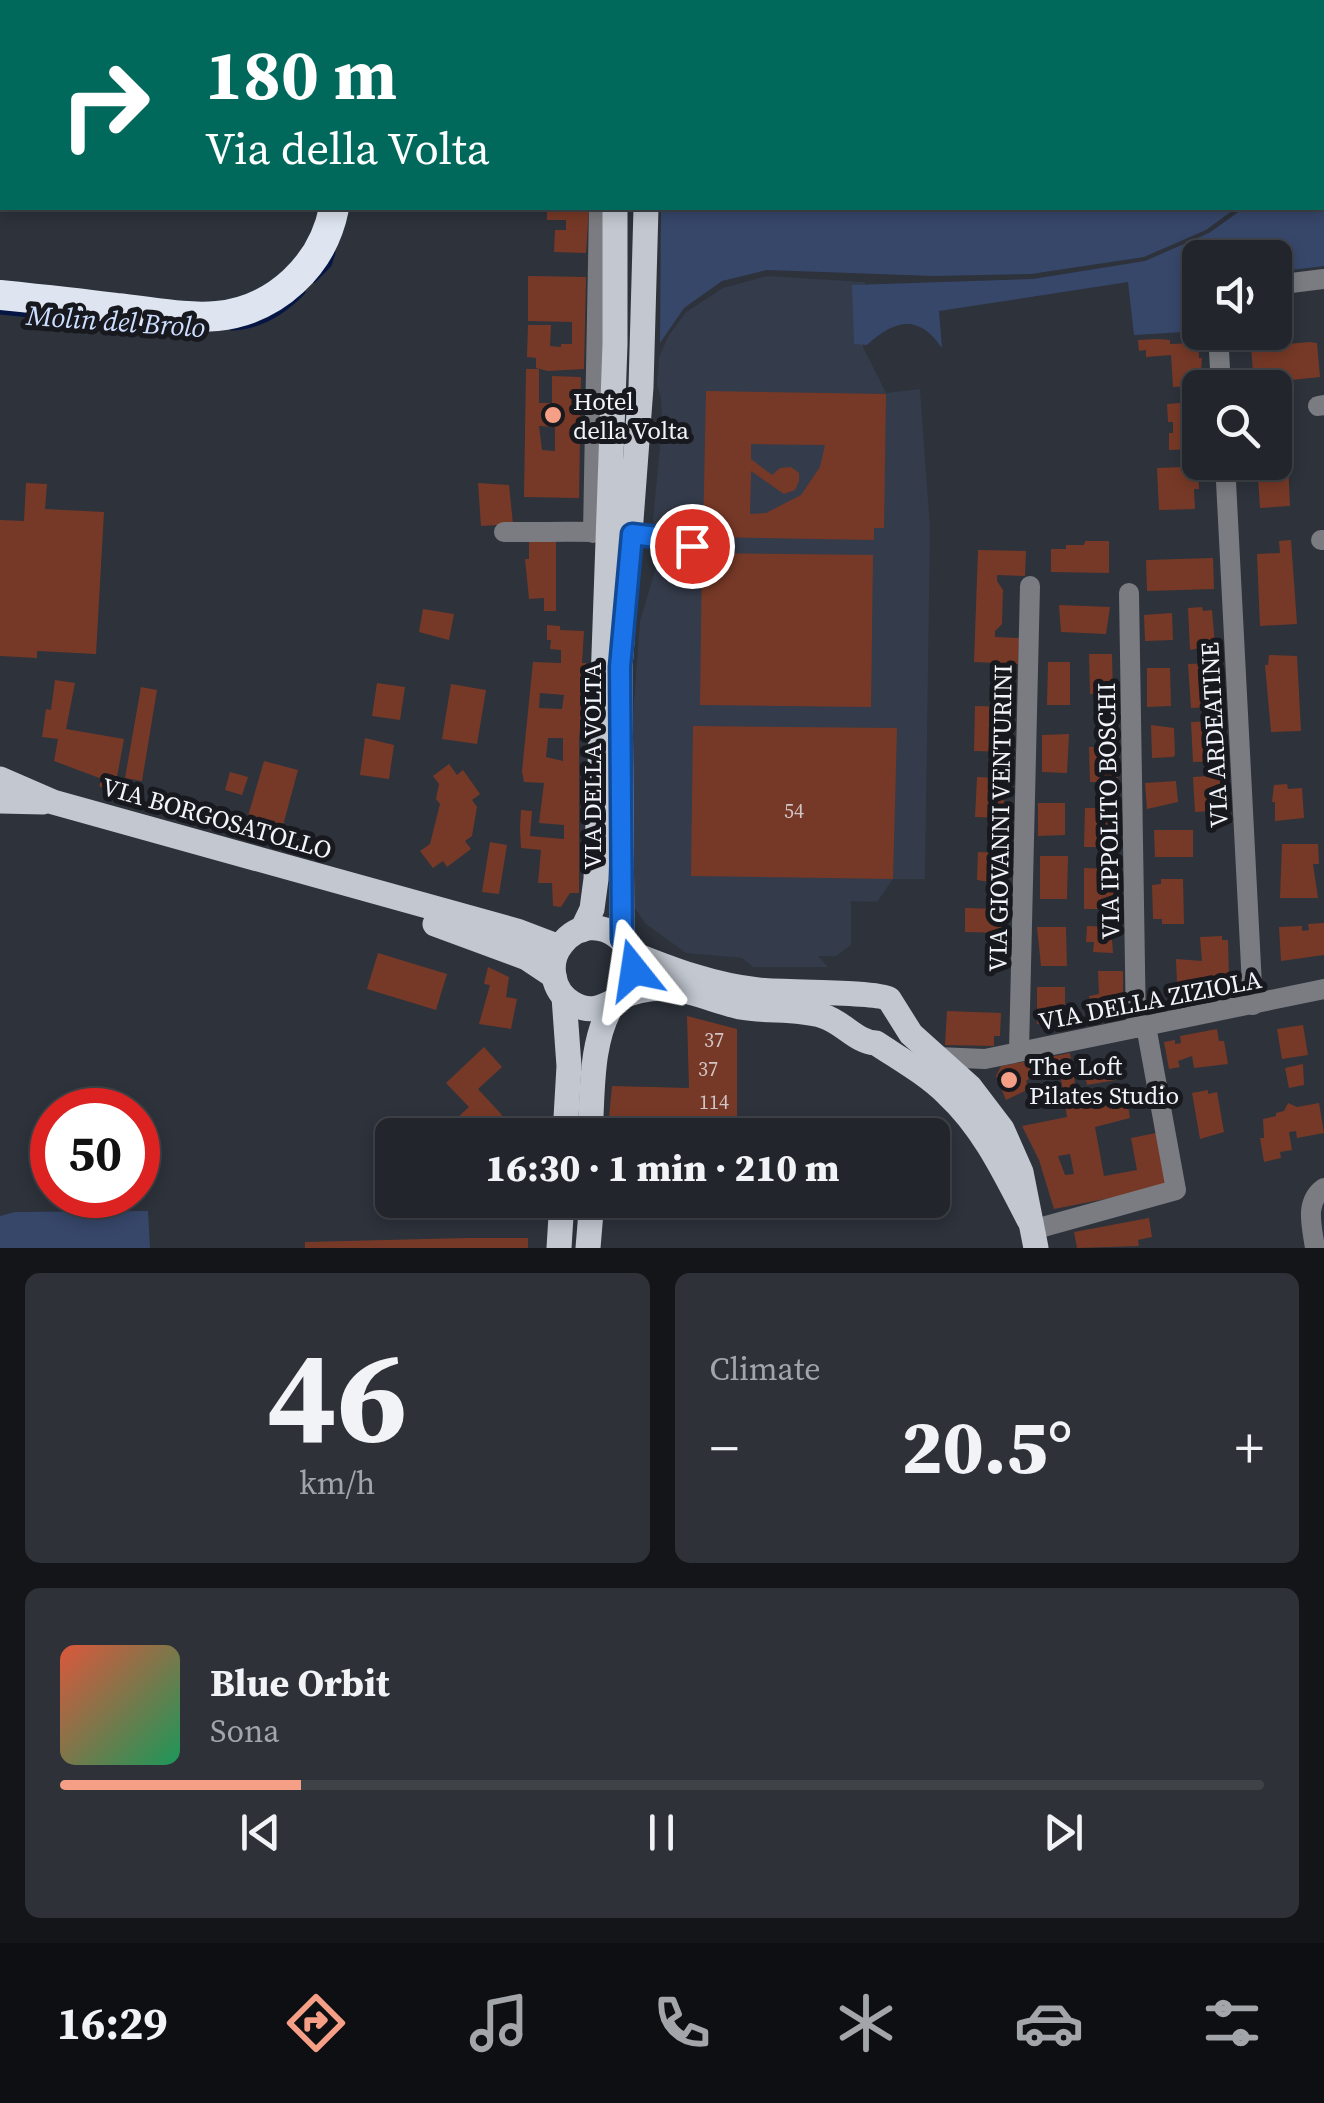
<!DOCTYPE html>
<meta charset="utf-8">
<style>
:root{--surface:#22262c;--page:#2e3238;--text:#f1f3f6;--muted:#a2a5a9;--line:#3f4348;--accent:#f49f86}
body{margin:0;font-family:"Source Serif 4",serif;background:var(--page);color:var(--text);height:100vh;display:flex;flex-direction:column;font-size:38px;white-space:nowrap}
*{box-sizing:border-box;margin:0}
p{font-size:32px;color:var(--muted)}
.icon{flex:none;width:55px;height:55px;fill:none;stroke:currentColor;stroke-width:2;stroke-linecap:round;stroke-linejoin:round}
.map{position:relative;height:1248px;overflow:hidden}
.panel{display:flex;flex-direction:column;gap:25px;padding:25px;background:#131518;flex:1}
.panel>*{flex:none}
.top-card{position:absolute;left:0px;top:0px;width:1325px;height:210px;box-shadow:0 5px 15px #0003,0 0 0 2px var(--line);background:#00695c;color:#fff;overflow:hidden}
.tools{position:absolute;left:1182px;top:240px;display:grid;gap:20px}
.tools a{display:grid;place-items:center;width:110px;height:110px;border-radius:15px;background:var(--surface);box-shadow:0 5px 15px #0003,0 0 0 2px var(--line);font-size:50px}
.speed{position:absolute;left:30px;top:1088px;display:flex;gap:20px;font-size:50px;font-weight:700;text-align:center}
.speed>*{display:grid;place-content:center;width:130px;height:130px;border-radius:50%;background:var(--surface);box-shadow:0 5px 15px #0003,0 0 0 2px var(--line);line-height:1}
.speed .limit{border:15px solid #d22;background:#fff;color:#111}
.pin{position:absolute;display:grid;place-items:center;width:85px;height:85px;color:#fff;margin:-42px;border:5px solid #fff;border-radius:50%;box-shadow:0 2px 10px #0007}
.me{position:absolute;width:110px;margin:-55px;rotate:345deg;stroke-linejoin:round;filter:drop-shadow(0 0 8px #0008)}
.turn{display:flex;align-items:center;gap:35px;height:210px;padding:0 40px;font-size:45px}
.turn .icon{width:130px;height:130px;stroke-width:2.5}
.turn b{display:block;font-size:70px;line-height:85px}
.big{font-size:75px;font-weight:800;line-height:1.1}
.panel .card{flex:1;display:flex;flex-direction:column;justify-content:center;gap:15px;min-width:0;padding:0 35px;border-radius:15px;background:var(--page)}
.panel .dial{align-items:center;gap:0}
.dial b{font-size:130px;line-height:1}
.song{display:flex;align-items:center;gap:30px}
.cover{width:120px;height:120px;border-radius:15px;background:linear-gradient(135deg,hsl(10 70% 55%),hsl(150 70% 35%))}
.played{height:10px;border-radius:5px;background:linear-gradient(90deg,var(--accent) 20%,var(--line) 20%)}
.keys{display:flex;justify-content:space-around;direction:ltr}
.heat{display:flex;justify-content:space-between;align-items:center;font-size:55px;direction:ltr}
.panel .tiles{flex:1;display:grid;gap:25px;grid-template-columns:1fr 1fr}
.card:last-child{grid-column:span 2}
.trip{position:absolute;left:375px;top:1118px;width:575px;height:100px;border-radius:15px;background:var(--surface);box-shadow:0 5px 15px #0003,0 0 0 2px var(--line);font-weight:800;line-height:100px;text-align:center}
.tab-bar{display:flex;height:160px;justify-content:space-around;align-items:center;background:#0e0f12;color:var(--muted)}
.tab-bar .icon{width:70px;height:70px}
.tab-bar .active{color:var(--accent)}
.tab-bar b{font-size:45px;color:var(--text)}
.map>svg:first-child{display:block}
</style>
<div class="map">
<svg width="1324" height="1248" viewBox="0 0 1324 1248">
<rect width="100%" height="100%" fill="#2d323b"/>
<!-- built -->
<polygon fill="#343b4a" points="767,276 865,282 863,347 886,393 920,389 930,528 925,879 893,879 877,902 851,901 851,945 836,956 818,956 828,967 753,967 742,958 686,953 646,924 633,906 632,729 640,621 658,561 653,519 662,426 661,398 657,385 659,357 669,335 686,312 723,288"/>
<!-- green -->
<g fill="#37476a">
<polygon points="639,0 1324,0 1324,90 1322,2"/>
<path d="M1324,96v170l-49,6v-14h-75v73l-66,4 -6,-53 -189,29 3,37c-23,-34 -47,-29 -75,-3l-13,-1 -2,-59 181,-6 112,-18 64,-28 35,-25h78z"/>
<polygon points="661,208 1236,208 1206,230 1144,257 1031,274 934,276 767,270 722,281 684,308 660,343"/>
<polygon points="148,1211 150,1248 0,1248 0,1216 15,1212"/>
</g>
<g fill="none" stroke-linecap="round" stroke-linejoin="round">
<!-- stream -->
<g stroke="#051544" stroke-width="5">
<polyline points="314,280 329,265 333,253"/>
<polyline points="0,312 180,330"/>
<path d="M231,328c29,-1 52,-15 72,-36"/>
</g>
</g>
<!-- building -->
<g fill="#773927" fill-rule="evenodd">
<polygon points="547,208 589,208 586,253 554,252 555,230 566,230 566,220 547,220"/>
<polygon points="528,276 586,277 584,369 548,371 536,368 536,358 527,357 528,325 551,325 550,346 561,347 561,344 572,344 572,322 528,321"/>
<polygon points="1157,339 1170,340 1170,344 1198,343 1199,358 1202,358 1200,386 1173,387 1171,355 1146,357 1146,350 1139,351 1138,340"/>
<polygon points="1310,342 1317,343 1320,377 1254,384 1251,347"/>
<path d="M526,369h13v34h13v-27l29,1 -2,121 -55,-1zM539,426l16,1v24l-13,-1z"/>
<path d="M706,391l180,3 -2,134h-10v12l-171,-3zM751,444l74,1 -5,22 -19,28 -35,18 -16,1 1,-43 33,23 11,-4 4,-9v-8l-8,-6 -11,1 -8,7 -21,-16z"/>
<polygon points="1193,402 1195,449 1169,450 1169,433 1173,433 1173,422 1168,422 1167,404"/>
<polygon points="1275,418 1286,418 1290,506 1260,508 1257,462 1275,462"/>
<polygon points="1183,467 1183,470 1198,469 1199,489 1194,489 1195,509 1159,510 1157,468"/>
<polygon points="26,483 47,484 45,509 104,512 96,654 37,651 37,658 0,656 0,520 24,521"/>
<polygon points="478,483 509,485 513,524 481,526"/>
<polygon points="529,540 556,540 556,611 544,611 544,598 529,599 525,559 529,559"/>
<polygon points="1291,540 1297,624 1260,626 1257,554 1280,553 1279,541"/>
<polygon points="1085,541 1109,541 1109,573 1051,572 1051,549 1066,549 1066,545 1084,545"/>
<polygon points="978,550 1026,551 1025,576 997,575 997,581 1003,590 1002,624 995,631 995,637 1019,638 1018,664 974,662"/>
<polygon points="702,553 873,555 871,707 700,705"/>
<polygon points="1213,558 1214,589 1147,591 1146,560"/>
<polygon points="1059,605 1110,607 1106,634 1061,632"/>
<polygon points="1202,607 1203,611 1212,610 1215,645 1190,650 1188,608"/>
<polygon points="423,609 454,614 449,640 419,632"/>
<polygon points="1172,613 1173,640 1145,641 1144,615"/>
<path d="M547,625l13,1v4l24,1 -2,32h4l-7,76v154h-9l-9,14 -8,-1 -1,-23h-14l3,-33 -20,-2 -1,-19 1,-19 11,1 -2,25 34,3v-14l-25,-2 5,-40 -20,-1 -2,-11 11,-109 28,1v-13l-11,-1 1,-9h-4zM540,693l24,2 -2,14 -23,-1zM548,738h15v23l-17,-4z"/>
<polygon points="1089,654 1112,654 1113,694 1090,694"/>
<polygon points="1269,655 1297,656 1301,731 1271,732 1265,665 1268,665"/>
<polygon points="1048,662 1070,662 1070,705 1047,705"/>
<polygon points="1216,663 1218,707 1191,708 1188,664"/>
<polygon points="1147,668 1170,668 1171,706 1147,707"/>
<polygon points="55,680 75,683 66,729 124,739 114,793 99,786 102,779 54,761 58,739 42,737 46,709 51,710"/>
<polygon points="377,683 405,687 400,720 372,716"/>
<polygon points="451,684 486,690 477,744 442,739"/>
<polygon points="141,687 157,690 142,781 125,778"/>
<polygon points="975,706 1012,707 1011,752 974,751"/>
<polygon points="1216,721 1218,761 1193,762 1191,722"/>
<polygon points="1151,725 1174,728 1175,755 1173,757 1152,758"/>
<polygon points="693,726 897,728 893,879 691,876"/>
<polygon points="1069,734 1067,773 1042,772 1042,735"/>
<polygon points="365,738 394,745 389,779 360,775"/>
<polygon points="1089,747 1110,747 1110,757 1118,757 1118,782 1090,782"/>
<polygon points="264,761 298,770 281,833 246,823"/>
<polygon points="449,764 457,775 463,770 480,794 472,800 477,807 472,836 465,841 471,849 447,867 443,861 433,868 420,851 430,844 440,804 436,799 439,784 433,776"/>
<polygon points="230,772 248,777 242,795 225,790"/>
<polygon points="1222,775 1224,810 1195,812 1193,777"/>
<polygon points="977,777 1005,778 1003,818 975,817"/>
<polygon points="1176,781 1178,802 1147,809 1145,783"/>
<polygon points="1287,784 1288,789 1302,788 1304,818 1275,821 1275,802 1272,802 1274,785"/>
<polygon points="1038,803 1065,803 1065,835 1038,836"/>
<polygon points="1085,808 1116,808 1115,847 1084,847"/>
<polygon points="1154,830 1193,830 1193,857 1155,857"/>
<polygon points="490,842 507,845 499,894 482,892"/>
<polygon points="1282,844 1318,844 1319,864 1313,864 1318,898 1280,898"/>
<polygon points="978,852 1002,853 1003,884 977,880"/>
<polygon points="1040,856 1068,856 1067,899 1040,899"/>
<polygon points="1084,868 1114,869 1114,909 1084,909"/>
<polygon points="1161,879 1183,879 1184,924 1162,924 1162,919 1153,919 1152,885 1161,884"/>
<polygon points="965,908 1004,909 1003,933 965,932"/>
<polygon points="1324,923 1324,955 1281,961 1279,927 1302,926 1302,931 1309,930 1308,924"/>
<polygon points="1087,926 1111,927 1113,953 1093,952 1094,942 1086,942"/>
<polygon points="1037,927 1066,927 1067,966 1041,966"/>
<polygon points="1222,936 1222,940 1228,940 1229,977 1177,983 1176,959 1202,961 1200,937"/>
<polygon points="378,953 447,974 436,1010 367,989"/>
<polygon points="488,967 509,977 506,997 517,999 511,1029 479,1024 490,985 484,984"/>
<polygon points="1098,971 1123,971 1123,1016 1089,1022 1086,1005 1091,1004 1089,996 1099,994"/>
<rect x="1037" y="987" width="28" height="37"/>
<polygon points="947,1011 1001,1013 1000,1036 994,1036 994,1046 945,1045"/>
<polygon points="687,1016 737,1029 737,1124 608,1128 612,1086 689,1088"/>
<polygon points="1303,1025 1308,1055 1282,1059 1277,1029"/>
<polygon points="1217,1029 1219,1041 1224,1041 1228,1064 1194,1068 1192,1056 1178,1061 1180,1067 1169,1069 1164,1042 1175,1040 1175,1044 1181,1043 1180,1036"/>
<polygon points="484,1047 502,1067 478,1089 502,1115 481,1135 451,1135 445,1129 469,1107 446,1083"/>
<path d="M1070,1053l9,55 48,-8 3,18 -35,9 9,49 33,-6 -6,-32 25,-5 10,54 -112,22 -15,-49 -17,-34 45,-9 -7,-45 -30,6 -4,3 3,8 -23,11 -10,-24 5,-10zM1070,1154l4,20 -9,1 -7,-19z"/>
<polygon points="1303,1064 1304,1085 1289,1088 1285,1068"/>
<polygon points="1114,1065 1116,1080 1087,1085 1084,1070"/>
<polygon points="1208,1090 1208,1094 1217,1092 1224,1132 1200,1139 1192,1093"/>
<polygon points="1288,1103 1297,1107 1319,1103 1324,1133 1297,1138 1296,1131 1289,1132 1292,1150 1280,1152 1281,1158 1264,1162 1260,1138 1264,1138 1263,1119 1276,1116 1276,1113 1284,1111"/>
<polygon points="1149,1218 1152,1237 1138,1240 1139,1246 1077,1248 1074,1232"/>
<polygon points="467,1238 528,1238 528,1248 305,1248 305,1242"/>
</g>
<g fill="none" stroke-linecap="round" stroke-linejoin="round">
<!-- minor -->
<g stroke="#7a7c81" stroke-width="20">
<polyline points="595,0 595,2"/>
<polyline points="1275,285 1324,279"/>
<polyline points="1218,332 1221,388"/>
<polyline points="1318,406 1324,405"/>
<polyline points="1225,462 1253,1005"/>
<path d="M504,532c63,1 127,-5 188,13"/>
<polyline points="593,533 599,208"/>
<polyline points="1321,540 1324,540"/>
<polyline points="1129,593 1136,1028"/>
<polyline points="1019,1051 1030,586"/>
<polyline points="937,1057 985,1059 1324,989"/>
<polyline points="1032,1230 1176,1190 1146,1026"/>
<path d="M1315,1248c-3,-22 -11,-46 9,-60"/>
</g>
<!-- major -->
<g stroke="#c2c7d0" stroke-width="25">
<polyline points="622,0 623,2"/>
<polyline points="0,779 53,802 517,931 559,947"/>
<polyline points="0,801 43,802"/>
<polyline points="435,924 527,958 554,976"/>
<polyline points="582,930 592,909 596,879 615,344 615,208"/>
<polyline points="622,939 620,667 641,387 646,208"/>
<path d="M631,953c42,17 82,32 127,37 26,3 117,1 131,9l22,35 59,53 32,42 19,43 15,76"/>
<path d="M624,996c33,-47 -30,-94 -62,-52 -15,18 -10,47 10,59 23,14 37,-1 57,-9 13,-5 31,-7 45,-5 22,3 44,13 66,18 27,5 57,1 83,9 20,6 33,26 53,27 24,16 51,31 71,51 37,34 59,82 82,126"/>
<polyline points="564,997 569,1066 565,1135"/>
<path d="M590,1135c3,-44 0,-92 22,-130"/>
<polyline points="559,1248 562,1200"/>
<polyline points="588,1248 592,1200"/>
</g>
<!-- highway -->
<g stroke="#dee4f0" stroke-width="30">
<polyline points="78,2 91,0"/>
<polyline points="188,2 199,0"/>
<polyline points="278,2 288,0"/>
<polyline points="329,2 333,0"/>
<polyline points="0,17 2,17"/>
<polyline points="0,60 2,60"/>
<path d="M0,295c39,4 77,8 116,13 33,3 68,11 101,8 59,-6 106,-51 117,-108"/>
</g>
</g>
<g fill="none" stroke-linecap="round" stroke-linejoin="round">
<!-- route casing -->
<g stroke="#114b97" stroke-width="25">
<polyline id="route" points="634,970 631,952 622,939 620,667 632,534 665,538 692,546"/>
</g>
<!-- route -->
<use href="#route" stroke="#1a73e8" stroke-width="18"/>
</g>
<!-- markers -->
<g fill="#f49f86" stroke="#17191e" stroke-width="4">
<circle cx="553" cy="415" r="10"/>
<circle cx="1009" cy="1080" r="10"/>
</g>
<g text-anchor="middle" dominant-baseline="central" stroke-width="10" stroke-linejoin="round" paint-order="stroke">
<!-- number labels -->
<g font-size="20" fill="#d2c5c5">
<text x="794" y="811">54</text>
<text x="714" y="1040">37</text>
<text x="708" y="1069">37</text>
<text x="714" y="1102">114</text>
</g>
<!-- poi labels -->
<g font-size="25" fill="#f1f4fa" stroke="#17191e" text-anchor="start">
<text x="573" y="401">Hotel<tspan x="573" dy="29">della Volta</tspan></text>
<text x="1029" y="1066">The Loft<tspan x="1029" dy="29">Pilates Studio</tspan></text>
</g>
<!-- street labels -->
<g font-size="25" fill="#f1f4fa" stroke="#17191e">
<text transform="translate(1214 735) rotate(-93)">VIA ARDEATINE</text>
<text transform="translate(592 766) rotate(-90)">VIA DELLA VOLTA</text>
<text transform="translate(1108 811) rotate(-91)">VIA IPPOLITO BOSCHI</text>
<text transform="translate(217 818) rotate(16)">VIA BORGOSATOLLO</text>
<text transform="translate(1000 818) rotate(-89)">VIA GIOVANNI VENTURINI</text>
<text transform="translate(1150 1000) rotate(-11)">VIA DELLA ZIZIOLA</text>
</g>
<!-- water labels -->
<g font-size="28" font-style="italic" fill="#cedeff" stroke="#17191e">
<text transform="translate(116 321) rotate(4)">Molin del Brolo</text>
</g>
</g>
</svg>
<div class="tools">
<a><svg class="icon" aria-label="sound" viewBox="0 0 24 24"><path d="M4 9h4l5-4v14l-5-4H4zM17 9q2 3 0 6"/></svg></a>
<a><svg class="icon" aria-label="search" viewBox="0 0 24 24"><circle cx="10" cy="10" r="6"/><path d="M15 15l6 6"/></svg></a>
</div>
<div class="speed"><div class="limit">50</div></div>
<div class="pin" style="left:692px;top:546px;background:#d93025"><svg class="icon" aria-label="arrive" viewBox="0 0 24 24"><path d="M6 21V4h12l-3 4 3 4H6"/></svg></div>
<svg class="me" style="left:634px;top:970px" viewBox="-20 -20 40 40"><path d="M0-17L14 15 0 8-14 15z" fill="#1a73e8" stroke="#fff" stroke-width="4"/></svg>
<div class="trip">16:30 · 1 min · 210 m</div>
<div class="top-card">
<div class="turn"><svg class="icon" aria-label="right" viewBox="0 0 24 24"><path d="M7 20v-9h11M14 6l5 5-5 5"/></svg><div><b>180 m</b>Via della Volta</div></div>
</div>
</div>
<section class="panel">
<div class="tiles">
<div class="card dial"><b>46</b><p>km/h</p></div>
<div class="card"><p>Climate</p>
<div class="heat"><a>−</a><b class="big">20.5°</b><a>+</a></div>
</div>
<div class="card">
<div class="song"><i class="cover"></i><div><b>Blue Orbit</b><p>Sona</p></div></div>
<div class="played"></div>
<div class="keys"><svg class="icon" aria-label="previous" viewBox="0 0 24 24"><path d="M18 5L8 12l10 7zM5 5v14"/></svg><svg class="icon" aria-label="pause" viewBox="0 0 24 24"><path d="M8 5v14M16 5v14"/></svg><svg class="icon" aria-label="next" viewBox="0 0 24 24"><path d="M6 5l10 7-10 7zM19 5v14"/></svg></div>
</div>
</div>
</section>
<nav class="tab-bar">
<b>16:29</b>
<svg class="icon active" aria-label="directions" viewBox="0 0 24 24"><path d="M12 3l9 9-9 9-9-9zM9 14v-3h6M13 9l2 2-2 2"/></svg>
<svg class="icon" aria-label="music" viewBox="0 0 24 24"><path d="M9 18V5l10-2v13"/><circle cx="6" cy="18" r="3"/><circle cx="16" cy="16" r="3"/></svg>
<svg class="icon" aria-label="phone" viewBox="0 0 24 24"><path d="M5 4h4l2 5-3 2q2 4 5 5l2-3 5 2v4C11 20 4 13 5 4z"/></svg>
<svg class="icon" aria-label="climate" viewBox="0 0 24 24"><path d="M12 3v18M4 7l16 10M4 17L20 7"/></svg>
<svg class="icon" aria-label="car" viewBox="0 0 24 24"><path d="M5 17H2v-5l4-1 3-4h7l3 4 3 1v5h-3M9 17h6M6 11h13"/><circle cx="7" cy="17" r="2"/><circle cx="17" cy="17" r="2"/></svg>
<svg class="icon" aria-label="filters" viewBox="0 0 24 24"><path d="M4 7h16M4 17h16"/><circle cx="9" cy="7" r="2"/><circle cx="15" cy="17" r="2"/></svg>
</nav>
